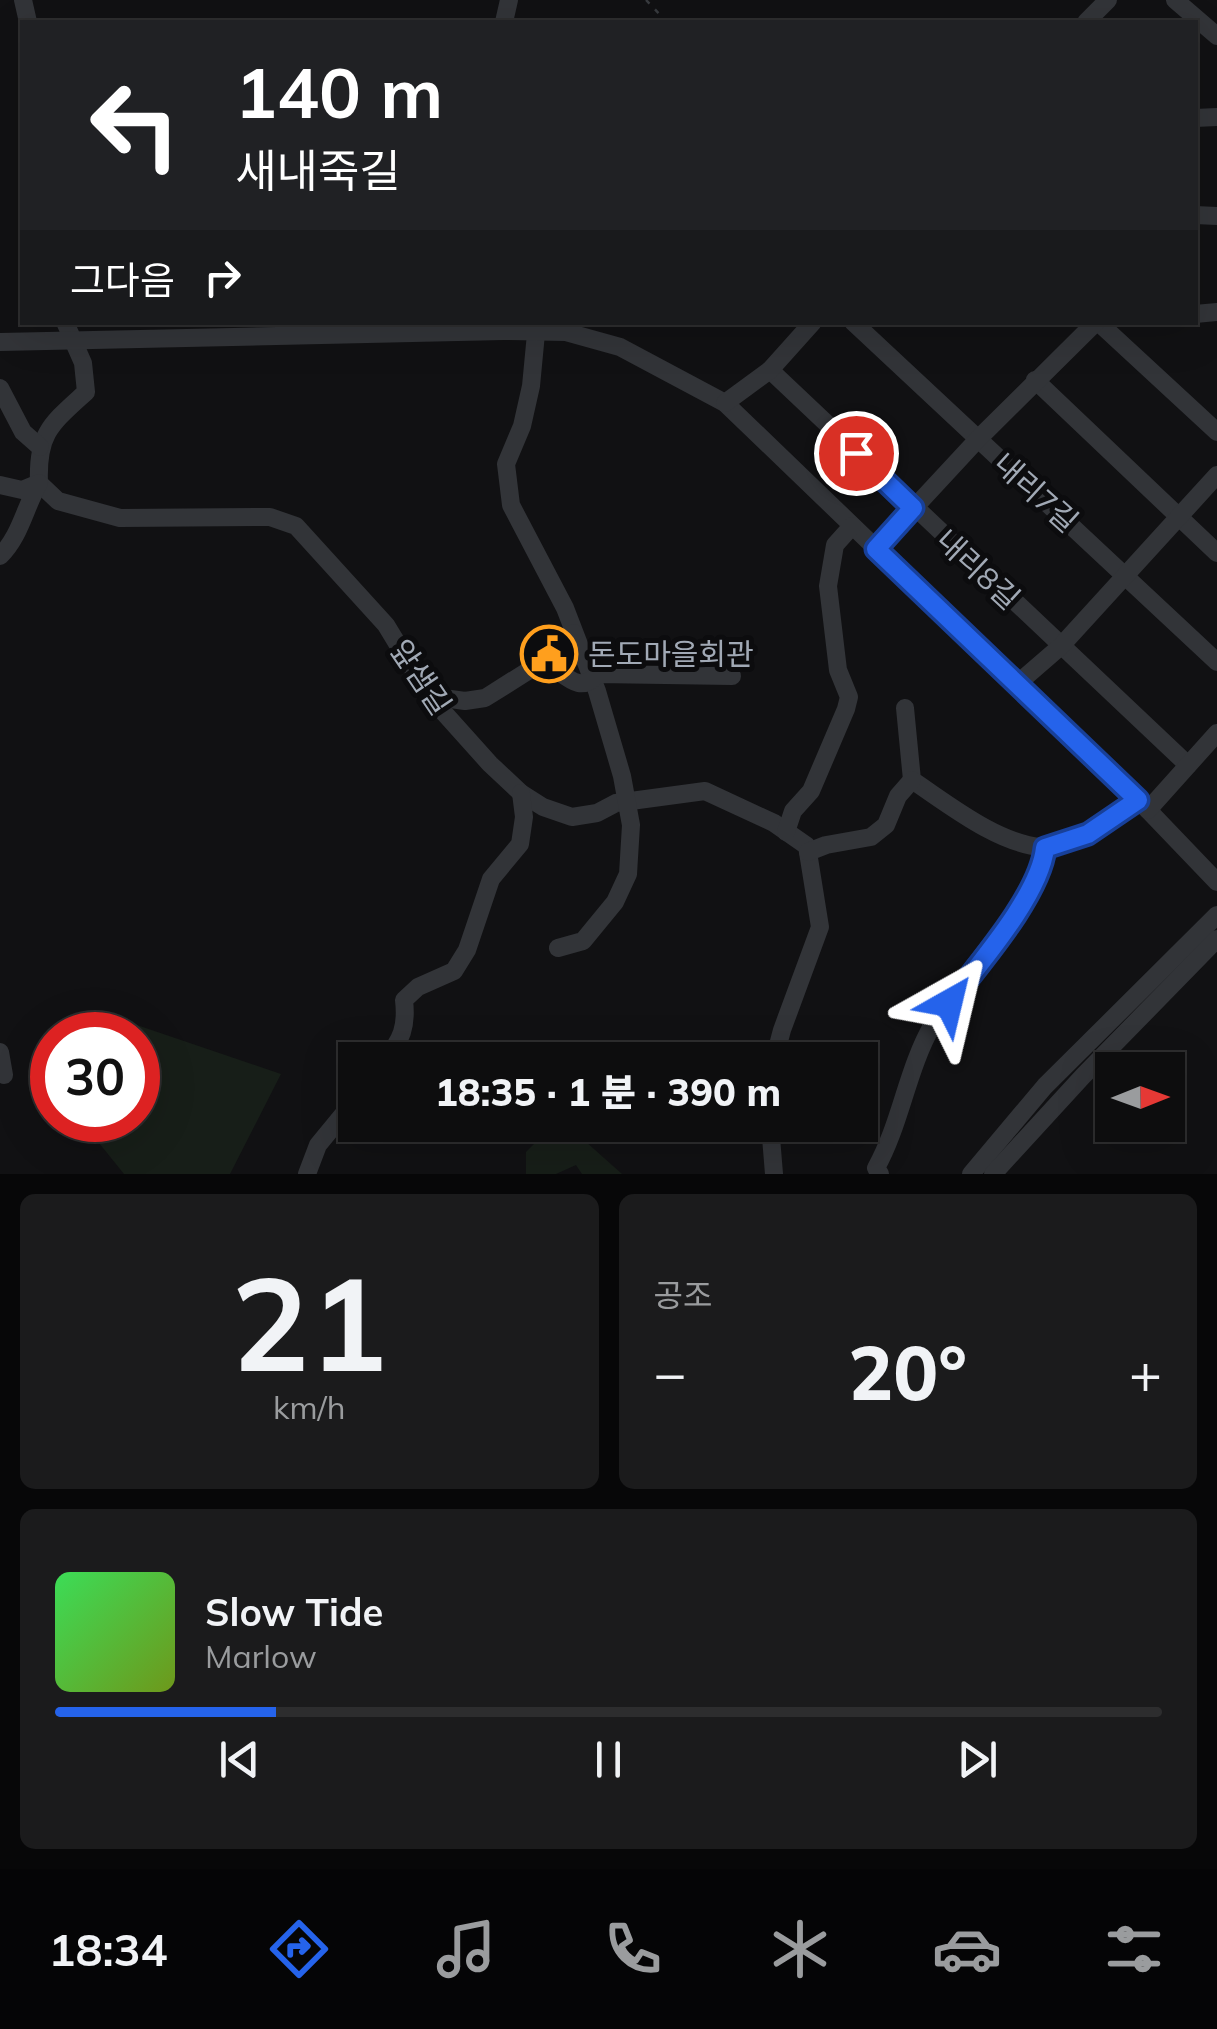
<!DOCTYPE html>
<html lang="ko">
<meta charset="utf-8">
<style>
:root{--surface:#0d0d0e;--page:#1b1b1c;--text:#f1f3f6;--muted:#9a9c9e;--line:#2d2d2e;--accent:#2563eb}
body{margin:0;font-family:Mulish,"Noto Sans KR",sans-serif;background:var(--page);color:var(--text);height:100vh;display:flex;flex-direction:column;font-size:38px;white-space:nowrap}
*{box-sizing:border-box;margin:0}
p{font-size:32px;color:var(--muted)}
.icon{flex:none;width:55px;height:55px;fill:none;stroke:currentColor;stroke-width:2;stroke-linecap:round;stroke-linejoin:round}
.map{position:relative;height:1174px;overflow:hidden}
.details{display:flex;flex-direction:column;gap:20px;padding:20px;background:#070708;flex:1}
.details>*{flex:none}
.top-card{position:absolute;left:20px;top:20px;width:1178px;height:305px;border-radius:0px;box-shadow:0 10px 40px #0002,0 0 0 2px var(--line);background:#202124;color:#fff;overflow:hidden}
.needle{width:65px;rotate:89deg}
.controls{position:absolute;left:1095px;top:1052px;display:grid;gap:20px}
.controls a{display:grid;place-items:center;width:90px;height:90px;border-radius:0px;background:var(--surface);box-shadow:0 10px 40px #0002,0 0 0 2px var(--line);font-size:50px}
.speed{position:absolute;left:30px;top:1012px;display:flex;gap:20px;font-size:50px;font-weight:700;text-align:center}
.speed>*{display:grid;place-content:center;width:130px;height:130px;border-radius:50%;background:var(--surface);box-shadow:0 10px 40px #0002,0 0 0 2px var(--line);line-height:1}
.speed .limit{border:15px solid #d22;background:#fff;color:#111}
.pin{position:absolute;display:grid;place-items:center;width:85px;height:85px;color:#fff;margin:-42px;border:5px solid #fff;border-radius:50%;box-shadow:0 2px 10px #0007}
.me{position:absolute;width:110px;margin:-55px;rotate:37deg;stroke-linejoin:round;filter:drop-shadow(0 0 8px #0008)}
.turn{display:flex;align-items:center;gap:35px;height:210px;padding:0 50px;font-size:45px}
.turn .icon{width:130px;height:130px;stroke-width:2.5}
.turn b{display:block;font-size:70px;line-height:85px}
.then{display:flex;align-items:center;height:95px;padding:0 50px;background:#0003;gap:20px;font-size:38px}
.big{font-size:75px;font-weight:800;line-height:1.1}
.details .tile{flex:1;display:flex;flex-direction:column;justify-content:center;gap:15px;min-width:0;padding:0 35px;border-radius:15px;background:var(--page)}
.details .dial{align-items:center;gap:0}
.dial b{font-size:130px;line-height:1}
.song{display:flex;align-items:center;gap:30px}
.cover{width:120px;height:120px;border-radius:15px;background:linear-gradient(135deg,hsl(130 70% 55%),hsl(80 70% 35%))}
.played{height:10px;border-radius:5px;background:linear-gradient(90deg,var(--accent) 20%,var(--line) 20%)}
.keys{display:flex;justify-content:space-around;direction:ltr}
.heat{display:flex;justify-content:space-between;align-items:center;font-size:55px;direction:ltr}
.details .tiles{flex:1;display:grid;gap:20px;grid-template-columns:1fr 1fr}
.tile:last-child{grid-column:span 2}
.trip{position:absolute;left:338px;top:1042px;width:540px;height:100px;border-radius:0px;background:var(--surface);box-shadow:0 10px 40px #0002,0 0 0 2px var(--line);font-weight:800;line-height:100px;text-align:center}
.tab-bar{display:flex;height:160px;justify-content:space-around;align-items:center;background:#050506;color:var(--muted)}
.tab-bar .icon{width:70px;height:70px}
.tab-bar .selected{color:var(--accent)}
.tab-bar b{font-size:45px;color:var(--text)}
.map>svg:first-child{display:block}
</style>
<div class="map">
<svg width="1217" height="1174" viewBox="0 0 1217 1174">
<rect width="100%" height="100%" fill="#111113"/>
<!-- green -->
<g fill="#171e18">
<polygon points="128,1022 281,1074 230,1174 124,1174 82,1122 138,1120 138,1035 108,1035"/>
<polygon points="553,1125 567,1125 622,1174 582,1174 576,1165 556,1174 526,1174 526,1152"/>
</g>
<g fill="none" stroke-linecap="round" stroke-linejoin="round">
<!-- path -->
<polyline stroke="#383b3f" stroke-width="2.5" stroke-dasharray="5 8" stroke-linecap="butt" points="646,0 667,22"/>
<!-- minor -->
<g stroke="#323438" stroke-width="18">
<polyline points="23,0 28,22"/>
<polyline points="1175,0 1217,36"/>
<polyline points="504,22 509,0"/>
<polyline points="1086,22 1108,0"/>
<polyline points="1195,118 1217,117"/>
<polyline points="1195,215 1217,216"/>
<polyline points="1195,314 1217,312"/>
<path d="M65,322l18,41 3,29c-35,32 -49,41 -47,91l19,18 62,17 150,-1 26,9 90,99 43,71 61,68 31,29 22,14 29,10 25,-4 19,-10 89,-12 69,32 33,23 13,81 -38,103 -8,30"/>
<polyline points="853,322 1217,662"/>
<polyline points="1098,322 1217,432"/>
<polyline points="537,323 531,386 522,426 506,464 511,505 565,608 597,691 622,776 631,825 628,874 615,902 583,941 558,948"/>
<polyline points="0,342 504,331 566,332 620,347 725,403 1148,810 1217,882"/>
<polyline points="770,370 1188,765"/>
<polyline points="1035,380 1217,553"/>
<polyline points="0,388 23,432 40,447"/>
<polyline points="725,403 770,370 813,322"/>
<path d="M0,485l22,5 17,-7c-14,24 -19,54 -39,73"/>
<polyline points="876,549 978,439 1096,322"/>
<path d="M540,661c21,5 36,38 58,13l134,2"/>
<polyline points="1016,685 1061,646 1217,475"/>
<polyline points="429,696 465,701 485,698 539,664 545,649 574,633"/>
<path d="M905,708l7,72c36,24 86,64 130,67 31,3 72,-29 96,-47"/>
<polyline points="1148,810 1217,733"/>
<polyline points="786,832 793,811 811,791 846,709 849,697 838,670 828,586 835,545 852,526"/>
<polyline points="808,852 826,845 871,837 886,825 898,796 912,780"/>
<polyline points="0,1052 4,1075"/>
<path d="M384,1060c18,-19 23,-34 20,-60l14,-13 36,-16 13,-21 24,-71 29,-35 4,-27 -3,-24"/>
<polyline points="770,1125 774,1174"/>
<polyline points="307,1174 318,1145 355,1100"/>
<path d="M880,1174l-4,-6c25,-45 31,-99 57,-144 23,-39 57,-76 83,-113 14,-20 27,-39 29,-63"/>
<polyline points="971,1174 1045,1086 1217,915"/>
<polyline points="993,1174 1083,1076 1217,939"/>
</g>
</g>
<g fill="none" stroke-linecap="round" stroke-linejoin="round">
<!-- route casing -->
<g stroke="#184099" stroke-width="25">
<path id="route" d="M856,453l57,55 -37,41 262,251 -50,34 -43,14c-5,47 -67,117 -96,155"/>
</g>
<!-- route -->
<use href="#route" stroke="#2563eb" stroke-width="18"/>
</g>
<!-- icons -->
<defs>
<g id="civic-ring" transform="scale(2.875)"><circle r="9.5" fill="#0c0c0e" stroke="#ff9f1d" stroke-width="1.5"/><path d="M-.6-6.5H3V-4.5H.6V-3L4-1V1h2V6H-6V1h2V-1L-.6-3ZM-1.2 2.5V6h2.4V2.5Z" fill="#ff9f1d"/></g>
</defs>
<g fill-rule="evenodd">
<use href="#civic-ring" x="549" y="654"/>
</g>
<g text-anchor="middle" dominant-baseline="central" stroke-width="10" stroke-linejoin="round" paint-order="stroke">
<!-- street labels -->
<g font-size="30" fill="#a1a9b5" stroke="#0c0c0e">
<text transform="translate(1036 492) rotate(42)">내리7길</text>
<text transform="translate(978 569) rotate(43)">내리8길</text>
<text transform="translate(421 677) rotate(56)">앞샘길</text>
</g>
<!-- poi labels -->
<g font-size="30" fill="#a1a9b5" stroke="#0c0c0e" text-anchor="start">
<text x="588" y="654">돈도마을회관</text>
</g>
</g>
</svg>
<div class="controls">
<a><svg class="needle" viewBox="-14 -14 28 28"><path d="M0-13l5 13h-10z" fill="#e53935"/><path d="M0 13l5-13h-10z" fill="#9a9c9e"/></svg></a>
</div>
<div class="speed"><div class="limit">30</div></div>
<div class="pin" style="left:856px;top:453px;background:#d93025"><svg class="icon" aria-label="arrive" viewBox="0 0 24 24"><path d="M6 21V4h12l-3 4 3 4H6"/></svg></div>
<svg class="me" style="left:949px;top:1003px" viewBox="-20 -20 40 40"><path d="M0-17L14 15 0 8-14 15z" fill="#2563eb" stroke="#fff" stroke-width="4"/></svg>
<div class="trip">18:35 · 1 분 · 390 m</div>
<div class="top-card">
<div class="turn"><svg class="icon" aria-label="left" viewBox="0 0 24 24"><path d="M17 20v-9H6M10 6l-5 5 5 5"/></svg><div><b>140 m</b>새내죽길</div></div>
<div class="then">그다음<svg class="icon" aria-label="right" viewBox="0 0 24 24"><path d="M7 20v-9h11M14 6l5 5-5 5"/></svg></div>
</div>
</div>
<section class="details">
<div class="tiles">
<div class="tile dial"><b>21</b><p>km/h</p></div>
<div class="tile"><p>공조</p>
<div class="heat"><a>−</a><b class="big">20°</b><a>+</a></div>
</div>
<div class="tile">
<div class="song"><i class="cover"></i><div><b>Slow Tide</b><p>Marlow</p></div></div>
<div class="played"></div>
<div class="keys"><svg class="icon" aria-label="previous" viewBox="0 0 24 24"><path d="M18 5L8 12l10 7zM5 5v14"/></svg><svg class="icon" aria-label="pause" viewBox="0 0 24 24"><path d="M8 5v14M16 5v14"/></svg><svg class="icon" aria-label="next" viewBox="0 0 24 24"><path d="M6 5l10 7-10 7zM19 5v14"/></svg></div>
</div>
</div>
</section>
<nav class="tab-bar">
<b>18:34</b>
<svg class="icon selected" aria-label="directions" viewBox="0 0 24 24"><path d="M12 3l9 9-9 9-9-9zM9 14v-3h6M13 9l2 2-2 2"/></svg>
<svg class="icon" aria-label="music" viewBox="0 0 24 24"><path d="M9 18V5l10-2v13"/><circle cx="6" cy="18" r="3"/><circle cx="16" cy="16" r="3"/></svg>
<svg class="icon" aria-label="phone" viewBox="0 0 24 24"><path d="M5 4h4l2 5-3 2q2 4 5 5l2-3 5 2v4C11 20 4 13 5 4z"/></svg>
<svg class="icon" aria-label="climate" viewBox="0 0 24 24"><path d="M12 3v18M4 7l16 10M4 17L20 7"/></svg>
<svg class="icon" aria-label="car" viewBox="0 0 24 24"><path d="M5 17H2v-5l4-1 3-4h7l3 4 3 1v5h-3M9 17h6M6 11h13"/><circle cx="7" cy="17" r="2"/><circle cx="17" cy="17" r="2"/></svg>
<svg class="icon" aria-label="filters" viewBox="0 0 24 24"><path d="M4 7h16M4 17h16"/><circle cx="9" cy="7" r="2"/><circle cx="15" cy="17" r="2"/></svg>
</nav>
